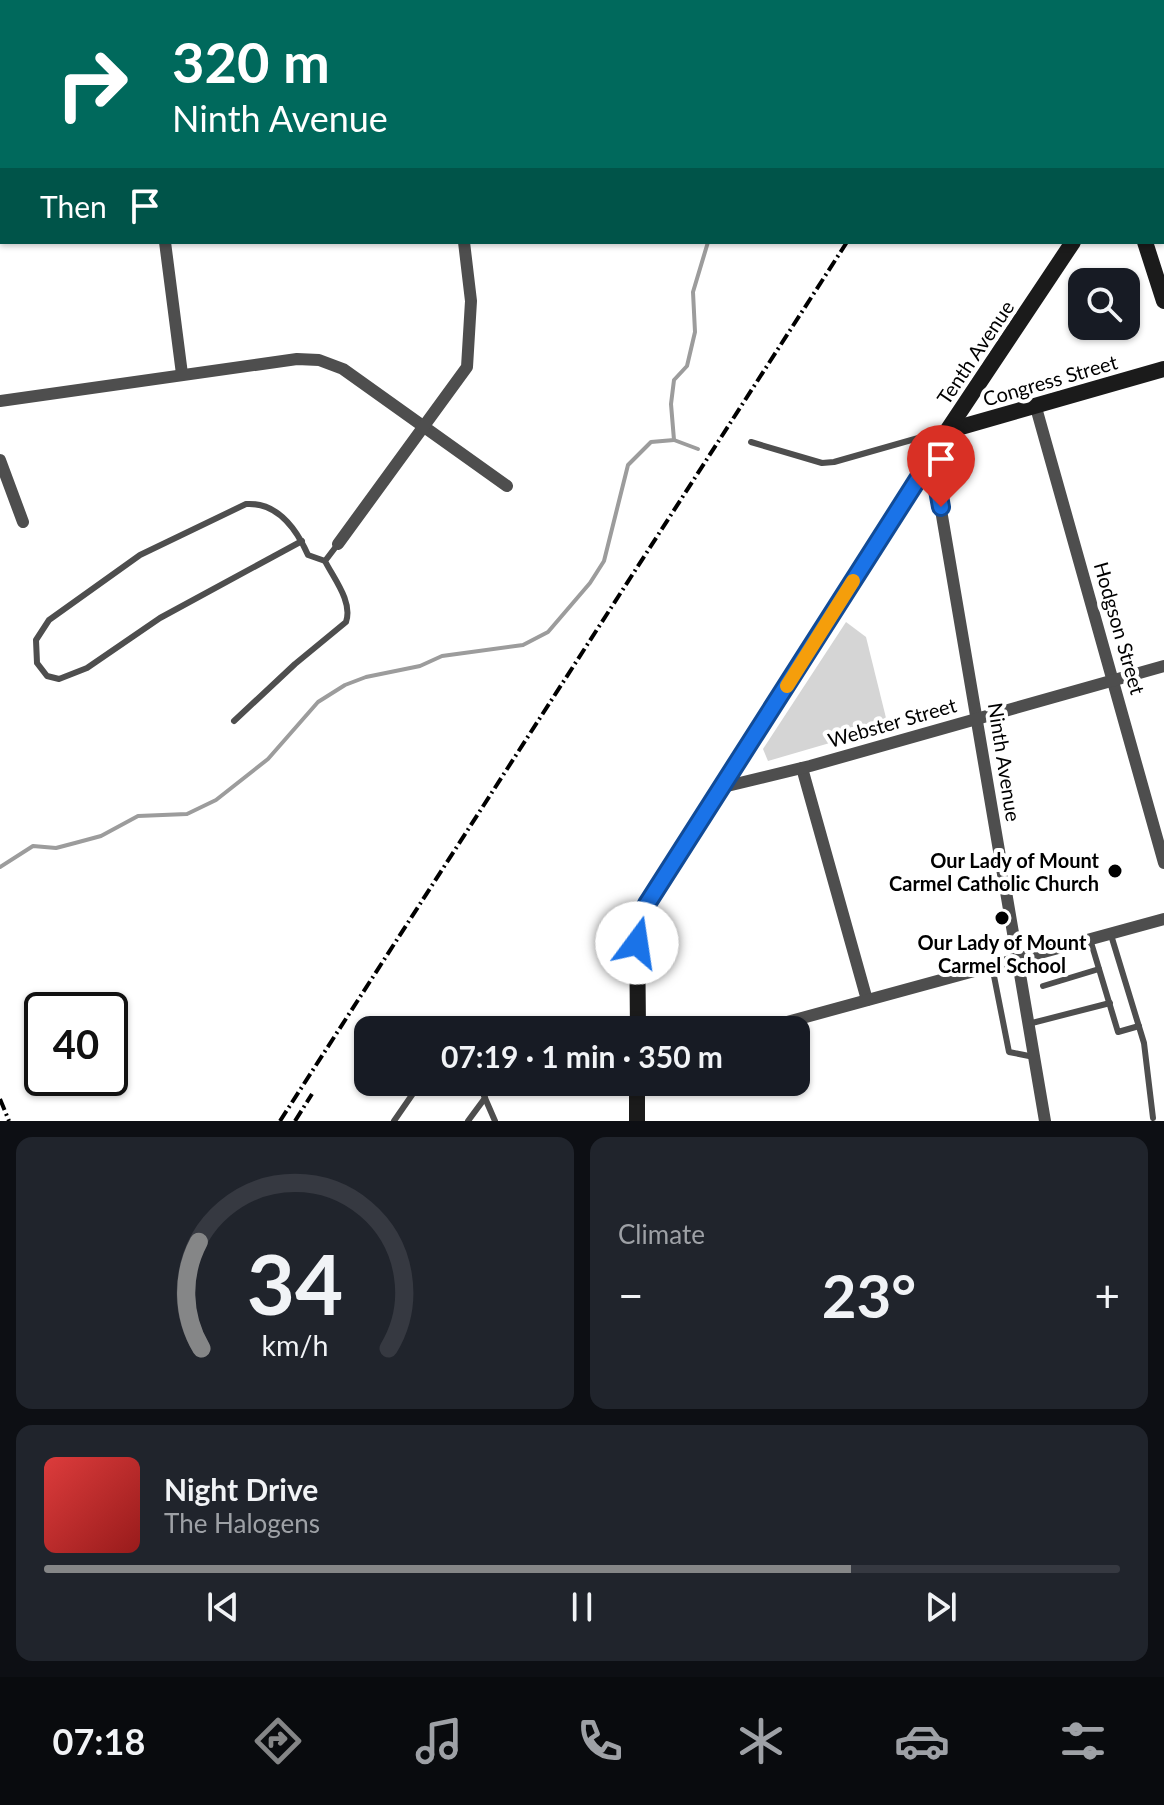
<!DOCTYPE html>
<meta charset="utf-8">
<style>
:root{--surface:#171b24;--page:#20242c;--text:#f1f3f6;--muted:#9ea1a6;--line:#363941;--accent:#858687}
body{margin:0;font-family:Lato,sans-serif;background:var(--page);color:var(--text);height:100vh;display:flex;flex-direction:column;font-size:30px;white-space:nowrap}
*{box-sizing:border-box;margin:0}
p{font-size:26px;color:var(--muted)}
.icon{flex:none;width:44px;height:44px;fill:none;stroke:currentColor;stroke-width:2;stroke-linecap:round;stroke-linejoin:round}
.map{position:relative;height:1121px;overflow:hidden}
.sheet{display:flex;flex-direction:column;gap:16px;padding:16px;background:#0d0f14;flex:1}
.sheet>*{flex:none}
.banner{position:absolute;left:0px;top:0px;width:1164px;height:244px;box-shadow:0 2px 6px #0004;background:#00695c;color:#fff;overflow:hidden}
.tools{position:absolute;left:1068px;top:268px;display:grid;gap:16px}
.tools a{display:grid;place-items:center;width:72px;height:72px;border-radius:16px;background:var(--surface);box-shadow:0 2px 6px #0004;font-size:40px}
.speed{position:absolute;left:24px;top:992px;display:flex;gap:16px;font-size:40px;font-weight:700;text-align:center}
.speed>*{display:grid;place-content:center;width:104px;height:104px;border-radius:50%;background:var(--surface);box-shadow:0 2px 6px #0004;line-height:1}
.speed .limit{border:4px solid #111;border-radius:12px;background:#fff;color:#111}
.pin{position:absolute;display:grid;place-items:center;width:68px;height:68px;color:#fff;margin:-82px -34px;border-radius:50% 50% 50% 0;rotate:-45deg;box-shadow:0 0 8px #0007}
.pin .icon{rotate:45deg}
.me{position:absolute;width:88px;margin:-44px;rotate:14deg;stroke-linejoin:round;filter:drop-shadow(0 0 6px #0008)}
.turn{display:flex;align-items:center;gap:28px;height:168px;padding:0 40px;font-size:36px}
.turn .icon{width:104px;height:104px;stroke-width:2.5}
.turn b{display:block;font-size:56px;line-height:68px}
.then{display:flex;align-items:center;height:76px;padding:0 40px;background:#0003;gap:16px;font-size:30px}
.big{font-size:60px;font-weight:700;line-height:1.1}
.sheet .card{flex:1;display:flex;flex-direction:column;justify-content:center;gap:12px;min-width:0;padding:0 28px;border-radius:16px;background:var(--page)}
.sheet .dial{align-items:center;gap:0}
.dial svg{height:208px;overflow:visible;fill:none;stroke:var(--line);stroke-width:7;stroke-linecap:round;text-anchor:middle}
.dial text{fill:var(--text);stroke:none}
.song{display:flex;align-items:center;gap:24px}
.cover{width:96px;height:96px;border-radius:12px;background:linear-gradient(135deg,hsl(0 70% 55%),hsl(0 70% 35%))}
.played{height:8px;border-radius:4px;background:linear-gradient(90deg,var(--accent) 75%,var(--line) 75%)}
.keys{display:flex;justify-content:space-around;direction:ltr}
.heat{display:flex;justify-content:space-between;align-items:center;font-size:44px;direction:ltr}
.sheet .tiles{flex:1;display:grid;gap:16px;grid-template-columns:1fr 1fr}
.card:last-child{grid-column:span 2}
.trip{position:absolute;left:354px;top:1016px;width:456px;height:80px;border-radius:16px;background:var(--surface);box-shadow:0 2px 6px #0004;font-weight:700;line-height:80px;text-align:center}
.menu{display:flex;height:128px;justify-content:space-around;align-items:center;background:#090b0e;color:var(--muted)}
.menu .icon{width:56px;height:56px}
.menu .selected{color:var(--accent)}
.menu b{font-size:36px;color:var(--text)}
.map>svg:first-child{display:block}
</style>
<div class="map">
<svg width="1164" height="1121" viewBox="0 0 1164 1121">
<rect width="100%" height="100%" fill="#fff"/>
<!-- green -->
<polygon fill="#d5d5d5" points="846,622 866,637 888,726 768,761 763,749"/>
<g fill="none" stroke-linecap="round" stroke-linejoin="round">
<!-- stream -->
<g stroke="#9c9c9c" stroke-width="4">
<polyline points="1088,2 1090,0"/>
<polyline points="674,440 698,449"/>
<polyline points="0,867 33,846 56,848 75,843 101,836 138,816 187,814 216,800 268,759 318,702 345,685 366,677 420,666 442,656 523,645 548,632 590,583 604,561 628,465 651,442 674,440 671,404 674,380 687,366 695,332 693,292 708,242"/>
</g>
<!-- lane -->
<g stroke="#4e4e4e" stroke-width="6">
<polyline points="751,442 822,463 834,462 943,431"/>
<path d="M302,541l-142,77 -73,50 -28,11 -12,-3 -10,-13 -1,-23 13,-20 91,-65 106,-51c31,-2 50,24 62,51l17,6"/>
<path d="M234,721l61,-57 51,-42c7,-20 -12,-43 -21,-61l13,-17"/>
<polyline points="1111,935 1144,1043 1153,1118"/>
<polyline points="1090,939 1118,1032 1139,1026"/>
<polyline points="992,966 1009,1052 1034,1057"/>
<polyline points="1043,986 1099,969"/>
<polyline points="1028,1024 1110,1003"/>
<polyline points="478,1082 495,1121"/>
<polyline points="394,1121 421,1082"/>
<polyline points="468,1121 485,1098"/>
</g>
<!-- street -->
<g stroke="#4e4e4e" stroke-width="12">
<polyline points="133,0 133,2"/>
<polyline points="301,0 302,2"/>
<polyline points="441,0 441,2"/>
<polyline points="672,2 675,0"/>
<polyline points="0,73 2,73"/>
<polyline points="0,214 2,214"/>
<polyline points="165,242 182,374"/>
<polyline points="0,401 297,359 319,360 343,369 507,486"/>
<polyline points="1035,404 1164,863"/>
<polyline points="932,457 1045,1121"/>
<polyline points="0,460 23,522"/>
<polyline points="338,544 467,367 471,301 464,242"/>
<polyline points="802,768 867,1000"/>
<polyline points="723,787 810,766 1164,666"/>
<polyline points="758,1030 1164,919"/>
</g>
<!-- secondary -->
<g stroke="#1b1b1b" stroke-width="16">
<polyline points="1016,0 1017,2"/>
<polyline points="1162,168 1164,167"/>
<polyline points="1145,242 1164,301"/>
<polyline points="947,431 1164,369"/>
<polyline points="638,1030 637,924 647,904 947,431 1073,242"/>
<polyline points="637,1121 637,1082"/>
</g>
<!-- rail -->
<g stroke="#000" stroke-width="4" stroke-dasharray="12 4 2 4" stroke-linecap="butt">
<polyline points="1002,2 1004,0"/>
<polyline points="0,1099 9,1121"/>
<polyline points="280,1121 847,242"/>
<polyline points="295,1121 312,1094"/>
</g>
</g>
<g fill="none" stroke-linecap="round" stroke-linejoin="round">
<!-- route casing -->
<g stroke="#114b97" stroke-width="20">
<polyline id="route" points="637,943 637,924 647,904 932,457 941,507"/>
</g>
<!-- route -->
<use href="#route" stroke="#1a73e8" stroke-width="14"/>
<!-- slow -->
<polyline stroke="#f59e0b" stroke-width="14" points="787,686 853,581"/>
</g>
<!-- markers -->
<g fill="#000" stroke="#fff" stroke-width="3">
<circle cx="1115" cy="871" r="8"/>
<circle cx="1002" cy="918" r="8"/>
</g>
<g text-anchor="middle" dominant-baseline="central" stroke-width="8" stroke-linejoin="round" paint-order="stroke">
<!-- street labels -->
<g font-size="20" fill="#000" stroke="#fff">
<text transform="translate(975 352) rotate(-56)">Tenth Avenue</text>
<text transform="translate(1050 380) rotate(-16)">Congress Street</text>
<text transform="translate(1120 628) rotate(74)">Hodgson Street</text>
<text transform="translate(892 722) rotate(-16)">Webster Street</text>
<text transform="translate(1005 762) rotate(81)">Ninth Avenue</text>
</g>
<!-- poi labels -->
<g font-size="20" font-weight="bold" fill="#000" stroke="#fff" text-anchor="end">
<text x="1099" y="860">Our Lady of Mount<tspan x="1099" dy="23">Carmel Catholic Church</tspan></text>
<text x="1002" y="942" text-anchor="middle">Our Lady of Mount<tspan x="1002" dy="23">Carmel School</tspan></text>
</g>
</g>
</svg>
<div class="tools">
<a><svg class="icon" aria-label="search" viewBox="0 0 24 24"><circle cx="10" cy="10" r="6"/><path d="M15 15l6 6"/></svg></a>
</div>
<div class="speed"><div class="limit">40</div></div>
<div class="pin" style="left:941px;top:507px;background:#d93025"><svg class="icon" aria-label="arrive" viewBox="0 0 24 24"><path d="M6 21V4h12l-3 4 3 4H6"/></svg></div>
<svg class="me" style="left:637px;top:943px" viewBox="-20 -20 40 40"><circle r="19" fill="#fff"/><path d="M0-13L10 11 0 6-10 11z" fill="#1a73e8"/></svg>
<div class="trip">07:19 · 1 min · 350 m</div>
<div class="banner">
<div class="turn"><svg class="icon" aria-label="right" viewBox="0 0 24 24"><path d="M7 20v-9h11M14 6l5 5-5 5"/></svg><div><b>320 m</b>Ninth Avenue</div></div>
<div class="then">Then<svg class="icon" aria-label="arrive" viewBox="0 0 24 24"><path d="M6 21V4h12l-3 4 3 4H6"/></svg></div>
</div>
</div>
<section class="sheet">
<div class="tiles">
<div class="card dial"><svg viewBox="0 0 100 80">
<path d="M14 69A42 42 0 1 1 86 69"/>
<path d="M14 69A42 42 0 0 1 13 28" stroke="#858687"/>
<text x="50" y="56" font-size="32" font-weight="700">34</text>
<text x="50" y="72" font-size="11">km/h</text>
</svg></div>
<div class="card"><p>Climate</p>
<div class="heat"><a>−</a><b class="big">23°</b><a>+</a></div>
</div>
<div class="card">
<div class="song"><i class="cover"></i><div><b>Night Drive</b><p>The Halogens</p></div></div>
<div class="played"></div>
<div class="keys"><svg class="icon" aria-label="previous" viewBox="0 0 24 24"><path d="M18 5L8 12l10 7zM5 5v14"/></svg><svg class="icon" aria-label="pause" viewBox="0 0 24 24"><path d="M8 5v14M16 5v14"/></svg><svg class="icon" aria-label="next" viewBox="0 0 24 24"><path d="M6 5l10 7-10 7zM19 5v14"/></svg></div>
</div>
</div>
</section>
<nav class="menu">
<b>07:18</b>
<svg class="icon selected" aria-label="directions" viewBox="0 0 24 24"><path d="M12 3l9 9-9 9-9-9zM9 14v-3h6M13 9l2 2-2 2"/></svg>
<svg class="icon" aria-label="music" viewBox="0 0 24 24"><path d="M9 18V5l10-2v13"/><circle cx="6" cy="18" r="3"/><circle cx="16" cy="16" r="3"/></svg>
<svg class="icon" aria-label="phone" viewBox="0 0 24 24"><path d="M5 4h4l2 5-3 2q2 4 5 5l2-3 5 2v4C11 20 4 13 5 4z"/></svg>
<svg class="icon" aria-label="climate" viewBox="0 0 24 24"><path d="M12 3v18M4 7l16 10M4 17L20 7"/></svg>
<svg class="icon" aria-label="car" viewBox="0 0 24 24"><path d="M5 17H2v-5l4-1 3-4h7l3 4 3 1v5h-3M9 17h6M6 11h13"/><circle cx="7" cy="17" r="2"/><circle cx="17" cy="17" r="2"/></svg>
<svg class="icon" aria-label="filters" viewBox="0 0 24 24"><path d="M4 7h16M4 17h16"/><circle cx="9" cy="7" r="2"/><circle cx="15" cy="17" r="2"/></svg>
</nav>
